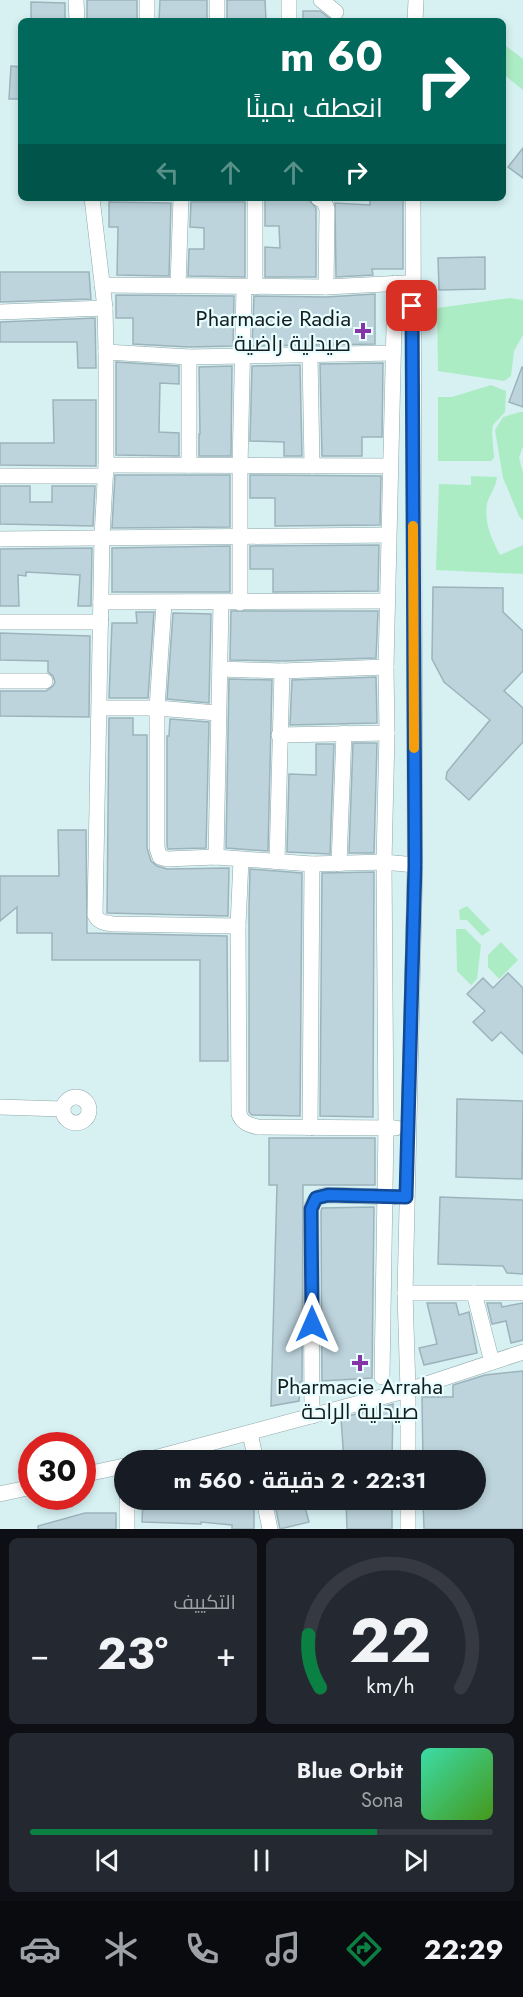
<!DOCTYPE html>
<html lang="ar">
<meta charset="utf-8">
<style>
:root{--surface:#171b24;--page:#242831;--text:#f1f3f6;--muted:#9ea1a6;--line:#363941;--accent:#0b8043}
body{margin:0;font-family:Jost,Cairo,sans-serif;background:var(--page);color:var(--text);direction:rtl;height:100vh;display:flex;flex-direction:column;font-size:22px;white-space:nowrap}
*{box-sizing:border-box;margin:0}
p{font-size:20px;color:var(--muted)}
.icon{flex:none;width:33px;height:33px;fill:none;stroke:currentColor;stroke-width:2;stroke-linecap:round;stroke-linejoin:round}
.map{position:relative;height:1529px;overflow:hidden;direction:ltr}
.side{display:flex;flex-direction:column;gap:9px;padding:9px;background:#0d0f14;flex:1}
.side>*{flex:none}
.hud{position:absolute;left:18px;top:18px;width:488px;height:183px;border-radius:9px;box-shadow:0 3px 9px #0003;direction:rtl;background:#00695c;color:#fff;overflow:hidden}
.speed{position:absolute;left:18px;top:1432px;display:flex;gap:12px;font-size:30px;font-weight:700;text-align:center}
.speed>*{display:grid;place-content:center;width:78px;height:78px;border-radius:50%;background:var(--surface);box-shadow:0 3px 9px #0003;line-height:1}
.speed .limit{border:9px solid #d22;background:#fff;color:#111}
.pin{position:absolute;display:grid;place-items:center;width:51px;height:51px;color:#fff;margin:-26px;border-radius:12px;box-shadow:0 3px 9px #0006}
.me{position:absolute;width:66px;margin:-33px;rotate:0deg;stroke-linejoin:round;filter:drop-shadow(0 0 4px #0008)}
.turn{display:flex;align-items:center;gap:21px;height:126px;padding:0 24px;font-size:27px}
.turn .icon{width:78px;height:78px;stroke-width:2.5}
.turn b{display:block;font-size:42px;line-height:51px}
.lanes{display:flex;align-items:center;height:57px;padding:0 24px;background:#0003;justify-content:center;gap:30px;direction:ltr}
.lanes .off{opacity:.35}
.big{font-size:45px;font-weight:700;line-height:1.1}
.side .card{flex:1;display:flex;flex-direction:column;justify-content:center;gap:9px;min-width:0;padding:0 21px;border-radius:9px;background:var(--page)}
.side .dial{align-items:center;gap:0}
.dial svg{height:156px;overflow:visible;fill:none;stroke:var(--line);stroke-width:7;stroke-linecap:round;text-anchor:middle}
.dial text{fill:var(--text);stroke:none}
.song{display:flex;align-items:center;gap:18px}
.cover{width:72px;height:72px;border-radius:9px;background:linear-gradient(135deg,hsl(160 70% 55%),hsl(100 70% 35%))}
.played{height:6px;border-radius:3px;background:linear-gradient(90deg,var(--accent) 75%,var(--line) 75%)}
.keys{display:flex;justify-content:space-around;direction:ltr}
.heat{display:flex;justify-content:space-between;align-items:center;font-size:33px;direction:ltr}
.side .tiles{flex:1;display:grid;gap:9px;grid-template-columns:1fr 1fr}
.card:last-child{grid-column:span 2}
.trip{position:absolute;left:114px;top:1450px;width:372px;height:60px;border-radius:30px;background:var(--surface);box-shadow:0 3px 9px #0003;font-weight:700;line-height:60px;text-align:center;direction:rtl}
.tabs{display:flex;height:96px;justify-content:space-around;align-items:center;background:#090b0e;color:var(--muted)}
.tabs .icon{width:42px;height:42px}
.tabs .on{color:var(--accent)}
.tabs b{font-size:27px;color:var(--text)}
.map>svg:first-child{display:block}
</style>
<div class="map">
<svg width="523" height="1529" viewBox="0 0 523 1529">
<rect width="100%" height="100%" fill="#d7f1f3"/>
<!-- green -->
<g fill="#acecc4">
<polygon points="502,43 523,59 523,90 503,74"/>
<polygon points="510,298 523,300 523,335 514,351 511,376 504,381 438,371 437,308"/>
<polygon points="491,385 506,391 505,412 493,425 492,432 494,458 491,461 438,461 438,397 452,397"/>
<polygon points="520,412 523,412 523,446 519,458 523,473 523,521 519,516 503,478 495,430 503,417"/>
<path d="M471,476l26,1c-1,11 -8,18 -10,27 -3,19 5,36 13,51l23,-10v29l-87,-4 3,-86 32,1z"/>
<polygon points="467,906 490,930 482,936 467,920 460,920 459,910"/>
<polygon points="456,929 465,929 481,945 477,979 471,985 457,971"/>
<polygon points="501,942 518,960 499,979 488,967 488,955"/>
</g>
<!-- building -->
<g fill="#bdd4dd" stroke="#9db3bc" stroke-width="1.5">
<rect x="87" y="0" width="50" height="21"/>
<polygon points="160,0 207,0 207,21 159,21"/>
<polygon points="227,0 265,0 266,21 227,21"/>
<polygon points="31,2 65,3 65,21 31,21"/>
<polygon points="303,11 320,11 333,21 303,21"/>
<polygon points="11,66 21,67 21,99 9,99"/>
<polygon points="523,148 523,178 508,167"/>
<polygon points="370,198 403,198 403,269 372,269 373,275 336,277 335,203 370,205"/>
<polygon points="265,200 309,200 316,208 316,277 265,277 265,247 280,248 279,226 265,226"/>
<polygon points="109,202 171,203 169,276 117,275 118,227 109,227"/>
<polygon points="191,202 245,202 245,277 188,276 189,249 204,249 204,228 190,227"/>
<polygon points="485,257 485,289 439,290 438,258"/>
<polygon points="0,272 89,272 91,299 0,302"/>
<polygon points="375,294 375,344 252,346 254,296 326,297"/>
<polygon points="116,295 234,296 233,346 189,347 133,344 133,318 116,318"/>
<polygon points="95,318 96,368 78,368 77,342 0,342 0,322"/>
<polygon points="116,362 179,366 179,384 160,383 159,432 179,433 179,456 116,455"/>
<polygon points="383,363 382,437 362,437 362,456 322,456 320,364"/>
<polygon points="300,365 302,456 284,456 284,442 250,441 252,366"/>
<polygon points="232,366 231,456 199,456 199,434 200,434 199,367"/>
<polygon points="522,367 523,367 523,407 509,402"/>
<polygon points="53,400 96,400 96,466 0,465 0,443 54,443"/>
<polygon points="115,475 230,475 230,527 112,528"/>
<polygon points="250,475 381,476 380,525 275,526 275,498 250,498"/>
<polygon points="0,486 30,486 30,502 52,502 52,486 95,486 93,526 0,524"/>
<polygon points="379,545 378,591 273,592 273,569 250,569 250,546"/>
<polygon points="230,546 230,592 112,592 112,548"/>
<polygon points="92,548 91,606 78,606 80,575 26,572 26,576 18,575 19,606 0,606 0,549"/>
<polygon points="433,587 503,588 503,612 523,631 523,671 504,691 523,708 523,742 469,800 446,779 447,772 490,720 444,682 432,659"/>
<polygon points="231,611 378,611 376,658 282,661 230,660"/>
<polygon points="136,612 154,612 148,698 109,698 112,623 137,623"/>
<polygon points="173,613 211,614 209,703 167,699"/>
<polygon points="0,633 90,636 89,717 0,716 0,691 46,691 53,686 55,682 53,676 48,672 48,661 0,660"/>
<polygon points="376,677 377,723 290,725 292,680"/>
<polygon points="229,679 272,680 268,851 226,848"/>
<polygon points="109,718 133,718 133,735 147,735 147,848 151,861 157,866 167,869 229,868 228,916 107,913"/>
<polygon points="170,719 209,722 206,848 168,849 167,846 167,736 169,736"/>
<polygon points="353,743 377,743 374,853 349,853"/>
<polygon points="316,744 334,744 330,854 287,852 289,774 316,775"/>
<polygon points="58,830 86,830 87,933 227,936 228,1061 200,1061 200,960 52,960 52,933 17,933 17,907 0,921 0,876 59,876"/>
<polygon points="250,869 302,873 300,1116 252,1115 249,1112 249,909"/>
<polygon points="374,872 373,1117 320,1116 322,873"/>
<polygon points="508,973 523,988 523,1054 501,1032 492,1041 473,1022 485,1011 467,994 483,978 493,988"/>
<polygon points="457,1099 523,1101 522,1179 456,1177"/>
<polygon points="269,1138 375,1138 375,1185 303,1185 302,1382 300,1382 299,1401 271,1406 277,1185 269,1185"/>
<polygon points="440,1197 523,1200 523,1274 507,1273 503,1266 438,1264"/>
<polygon points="374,1207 372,1378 322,1381 321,1211 322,1208"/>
<polygon points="427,1303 456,1303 459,1315 469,1312 477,1353 424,1365 419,1348 437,1344"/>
<polygon points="487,1303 501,1303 502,1307 523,1303 523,1340 511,1343 506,1321 492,1324"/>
<polygon points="523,1371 523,1529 424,1529 423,1500 476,1500 476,1461 423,1461 422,1397 453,1397 453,1385 485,1375"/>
<polygon points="393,1404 392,1461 344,1461 341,1418"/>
<polygon points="143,1500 254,1500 254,1529 232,1529 232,1525 201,1522 201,1524 142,1522"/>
<polygon points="274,1500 303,1500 309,1522 280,1529"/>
<polygon points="346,1500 392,1500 392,1529 347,1529"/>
<polygon points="85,1513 116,1513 116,1529 38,1529 38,1526"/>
</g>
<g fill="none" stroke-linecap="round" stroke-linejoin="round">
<!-- minor casing -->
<g stroke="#8ea7a9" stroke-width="16">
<g id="minor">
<polyline points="76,0 77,21"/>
<polyline points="147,0 147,21"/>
<polyline points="289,0 289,21"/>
<polyline points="321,0 336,12"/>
<polyline points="217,21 217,0"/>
<polyline points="415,21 416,0"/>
<path d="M92,198l13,110 1,44v113l-4,71 -7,379c4,8 11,8 19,9l124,2"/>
<polyline points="318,198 324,201 327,209 326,287"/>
<polyline points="102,285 326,287 405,283"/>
<polyline points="178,286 181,198"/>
<polyline points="255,287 255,198"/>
<polyline points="0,312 105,308"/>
<polyline points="106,352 189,357 393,353"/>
<polyline points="310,355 312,466"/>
<polyline points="106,465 390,466"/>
<polyline points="189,465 189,357"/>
<polyline points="0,476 105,476"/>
<polyline points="0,539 388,535"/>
<polyline points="101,602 387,601"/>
<polyline points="164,603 157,708 157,848 160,857 167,859 216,857 312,864 384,862 415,865"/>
<polyline points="240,603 240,467 244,287"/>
<polyline points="0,622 101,622"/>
<polyline points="220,669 282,671 386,667"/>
<polyline points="0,681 45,681"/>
<polyline points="100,708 157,708 217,713"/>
<polyline points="279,735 387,733"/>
<polyline points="216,857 221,603"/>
<path d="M241,860l-3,66 1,188c3,9 10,11 19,13l138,1"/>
<polyline points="277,862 282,671"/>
<polyline points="339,864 344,733"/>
<circle cx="76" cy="1110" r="13"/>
<polyline points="0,1107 62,1109"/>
<polyline points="310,1128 312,864"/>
<polyline points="405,1293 523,1293"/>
<polyline points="474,1293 492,1362"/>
<polyline points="382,1377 386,1127 384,862 387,733 386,667 395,283"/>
<path d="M312,1416l-1,-207c3,-10 7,-13 17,-14l65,2"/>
<polyline points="250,1433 256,1461"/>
<polyline points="143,1461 408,1390 523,1352"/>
<polyline points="408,1461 408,1390 405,1293 415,865 413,198"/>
<polyline points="82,1475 124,1466"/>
<polyline points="0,1494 32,1487"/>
<polyline points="264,1500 270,1529"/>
<polyline points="127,1529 127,1500"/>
<polyline points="408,1529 408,1500"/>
</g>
</g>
<!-- minor -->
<use href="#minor" stroke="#fff" stroke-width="15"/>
</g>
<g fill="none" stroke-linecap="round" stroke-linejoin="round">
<!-- route casing -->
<g stroke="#114b97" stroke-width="15">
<polyline id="route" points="312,1324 311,1209 316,1198 328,1195 406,1197 415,865 412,306"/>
</g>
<!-- route -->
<use href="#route" stroke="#1a73e8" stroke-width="10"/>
<!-- slow -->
<polyline stroke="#f59e0b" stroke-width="10" points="413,526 414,748"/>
</g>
<!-- markers -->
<g fill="#8535a5" stroke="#e8fdff" stroke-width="2">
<path d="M360 322h6v6h6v6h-6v6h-6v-6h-6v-6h6z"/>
<path d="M357 1354h6v6h6v6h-6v6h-6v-6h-6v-6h6z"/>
</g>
<g text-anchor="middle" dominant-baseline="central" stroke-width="4.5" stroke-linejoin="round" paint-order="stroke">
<!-- poi labels -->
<g font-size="22" fill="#151e1f" stroke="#e8fdff" text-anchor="end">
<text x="351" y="318">Pharmacie Radia<tspan x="351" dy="25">صيدلية راضية</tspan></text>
<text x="360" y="1386" text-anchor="middle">Pharmacie Arraha<tspan x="360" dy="25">صيدلية الراحة</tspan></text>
</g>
</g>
</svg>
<div class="speed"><div class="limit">30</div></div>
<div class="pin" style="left:412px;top:306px;background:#d93025"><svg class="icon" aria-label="arrive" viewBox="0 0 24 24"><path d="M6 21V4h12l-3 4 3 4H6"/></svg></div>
<svg class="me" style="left:312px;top:1324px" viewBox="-20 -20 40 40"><path d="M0-17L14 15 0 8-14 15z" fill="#1a73e8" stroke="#fff" stroke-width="4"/></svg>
<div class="trip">22:31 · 2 دقيقة · 560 m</div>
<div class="hud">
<div class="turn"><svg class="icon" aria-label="right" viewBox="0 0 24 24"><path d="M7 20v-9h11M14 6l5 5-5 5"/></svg><div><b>60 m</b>انعطف يمينًا</div></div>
<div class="lanes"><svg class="icon off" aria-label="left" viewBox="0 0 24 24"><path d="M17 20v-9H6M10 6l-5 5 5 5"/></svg><svg class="icon off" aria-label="ahead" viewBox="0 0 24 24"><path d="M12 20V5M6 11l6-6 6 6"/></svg><svg class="icon off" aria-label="ahead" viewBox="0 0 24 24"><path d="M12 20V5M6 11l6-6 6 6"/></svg><svg class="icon" aria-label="right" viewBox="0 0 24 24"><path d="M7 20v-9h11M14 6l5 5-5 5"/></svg></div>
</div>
</div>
<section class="side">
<div class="tiles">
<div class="card dial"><svg viewBox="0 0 100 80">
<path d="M14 69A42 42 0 1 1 86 69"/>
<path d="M14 69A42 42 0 0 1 8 42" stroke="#0b8043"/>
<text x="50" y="56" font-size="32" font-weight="700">22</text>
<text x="50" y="72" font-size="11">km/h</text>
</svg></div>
<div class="card"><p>التكييف</p>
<div class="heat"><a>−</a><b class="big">23°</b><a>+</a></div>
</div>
<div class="card">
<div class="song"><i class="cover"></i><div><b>Blue Orbit</b><p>Sona</p></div></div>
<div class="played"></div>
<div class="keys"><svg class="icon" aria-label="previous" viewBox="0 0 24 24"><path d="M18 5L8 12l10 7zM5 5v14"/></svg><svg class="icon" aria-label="pause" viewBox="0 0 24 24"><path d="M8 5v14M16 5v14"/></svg><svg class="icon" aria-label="next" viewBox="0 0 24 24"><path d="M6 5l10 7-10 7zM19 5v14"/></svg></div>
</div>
</div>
</section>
<nav class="tabs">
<b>22:29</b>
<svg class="icon on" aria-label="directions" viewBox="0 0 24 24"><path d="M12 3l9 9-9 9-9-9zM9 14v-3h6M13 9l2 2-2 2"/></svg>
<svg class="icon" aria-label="music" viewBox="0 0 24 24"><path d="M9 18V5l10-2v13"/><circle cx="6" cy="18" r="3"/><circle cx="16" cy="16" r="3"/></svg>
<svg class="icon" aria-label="phone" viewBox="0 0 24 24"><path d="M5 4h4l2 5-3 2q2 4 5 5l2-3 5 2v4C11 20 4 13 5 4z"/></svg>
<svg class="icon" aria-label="climate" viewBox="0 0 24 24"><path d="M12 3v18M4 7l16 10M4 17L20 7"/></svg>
<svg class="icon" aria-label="car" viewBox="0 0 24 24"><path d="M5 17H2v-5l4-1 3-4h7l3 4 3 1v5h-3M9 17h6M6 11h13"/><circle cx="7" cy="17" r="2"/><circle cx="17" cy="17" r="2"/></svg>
</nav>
